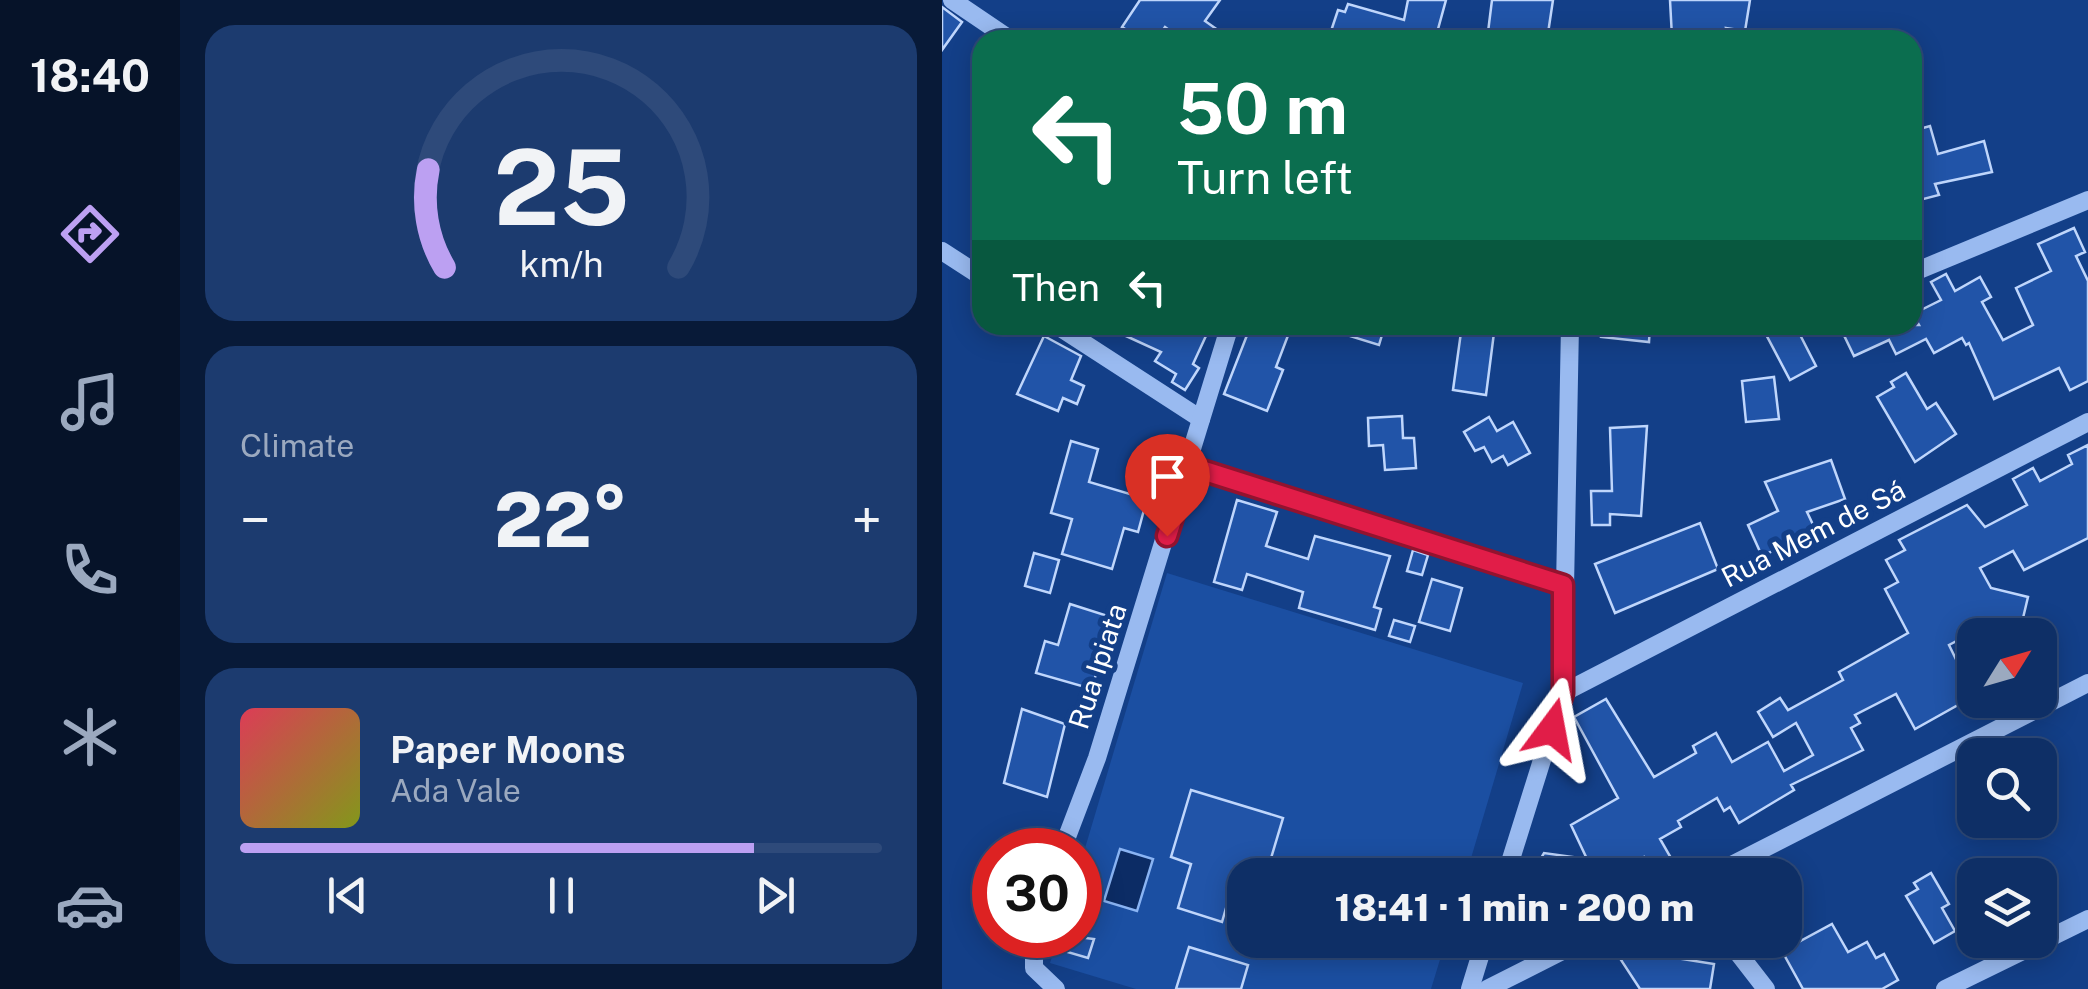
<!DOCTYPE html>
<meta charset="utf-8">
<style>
:root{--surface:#0e2f66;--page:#1c3b6f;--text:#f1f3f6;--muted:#9ba9bf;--line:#2e4a7a;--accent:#bca0f2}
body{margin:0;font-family:"Public Sans",sans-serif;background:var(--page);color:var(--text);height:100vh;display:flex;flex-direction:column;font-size:38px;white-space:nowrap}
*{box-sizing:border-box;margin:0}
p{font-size:32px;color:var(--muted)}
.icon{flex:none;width:55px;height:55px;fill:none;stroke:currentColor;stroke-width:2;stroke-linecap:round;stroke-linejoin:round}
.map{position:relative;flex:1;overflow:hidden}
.details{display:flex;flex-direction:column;gap:25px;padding:25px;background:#081a38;width:762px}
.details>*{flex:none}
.top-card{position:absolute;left:30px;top:30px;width:950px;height:305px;border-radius:30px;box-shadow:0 5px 25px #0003,0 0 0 2px var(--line);background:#0b6e4f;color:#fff;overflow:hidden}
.needle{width:65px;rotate:53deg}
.tools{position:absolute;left:1015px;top:618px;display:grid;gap:20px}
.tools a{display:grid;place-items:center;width:100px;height:100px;border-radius:20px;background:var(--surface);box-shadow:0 5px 25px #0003,0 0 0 2px var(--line);font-size:50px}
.speed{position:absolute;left:30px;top:828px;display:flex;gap:20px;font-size:50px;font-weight:700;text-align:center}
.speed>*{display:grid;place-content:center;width:130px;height:130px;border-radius:50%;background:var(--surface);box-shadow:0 5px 25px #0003,0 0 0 2px var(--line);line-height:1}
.speed .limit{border:15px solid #d22;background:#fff;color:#111}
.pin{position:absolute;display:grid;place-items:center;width:85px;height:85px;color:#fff;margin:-102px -42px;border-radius:50% 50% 50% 0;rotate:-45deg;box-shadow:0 0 10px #0007}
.pin .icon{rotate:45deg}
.me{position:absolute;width:110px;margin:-55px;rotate:13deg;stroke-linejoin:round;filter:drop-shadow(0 0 8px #0008)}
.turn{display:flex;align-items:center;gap:35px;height:210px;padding:0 40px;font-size:45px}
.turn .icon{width:130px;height:130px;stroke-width:2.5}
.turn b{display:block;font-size:70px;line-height:85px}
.then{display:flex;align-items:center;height:95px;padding:0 40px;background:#0003;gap:20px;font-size:38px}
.big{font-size:75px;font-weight:800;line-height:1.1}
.details .card{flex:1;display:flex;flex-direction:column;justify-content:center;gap:15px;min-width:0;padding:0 35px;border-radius:30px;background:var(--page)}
.details .dial{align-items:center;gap:0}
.dial svg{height:260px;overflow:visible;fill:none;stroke:var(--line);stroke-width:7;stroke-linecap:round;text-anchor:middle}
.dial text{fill:var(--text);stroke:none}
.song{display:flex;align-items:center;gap:30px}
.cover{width:120px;height:120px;border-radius:15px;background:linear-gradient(135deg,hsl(350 70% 55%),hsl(70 70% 35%))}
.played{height:10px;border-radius:5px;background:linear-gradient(90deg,var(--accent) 80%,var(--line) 80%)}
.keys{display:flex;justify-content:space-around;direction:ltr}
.heat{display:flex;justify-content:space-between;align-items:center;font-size:55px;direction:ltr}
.trip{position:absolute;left:285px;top:858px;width:575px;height:100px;border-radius:30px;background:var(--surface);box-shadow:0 5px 25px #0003,0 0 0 2px var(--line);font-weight:800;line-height:100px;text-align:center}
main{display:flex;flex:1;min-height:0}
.tab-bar{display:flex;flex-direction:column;width:180px;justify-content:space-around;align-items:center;background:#061329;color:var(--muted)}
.tab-bar .icon{width:70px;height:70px}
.tab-bar .on{color:var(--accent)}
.tab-bar b{font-size:45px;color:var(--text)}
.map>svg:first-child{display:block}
</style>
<main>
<nav class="tab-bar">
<b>18:40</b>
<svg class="icon on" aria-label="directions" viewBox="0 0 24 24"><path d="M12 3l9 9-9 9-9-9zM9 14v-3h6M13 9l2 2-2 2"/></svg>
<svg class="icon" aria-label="music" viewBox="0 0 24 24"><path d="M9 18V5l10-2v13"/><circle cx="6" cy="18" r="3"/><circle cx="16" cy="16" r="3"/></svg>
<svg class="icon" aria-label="phone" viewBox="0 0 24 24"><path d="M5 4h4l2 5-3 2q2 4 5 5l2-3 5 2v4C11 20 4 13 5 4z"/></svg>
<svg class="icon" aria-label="climate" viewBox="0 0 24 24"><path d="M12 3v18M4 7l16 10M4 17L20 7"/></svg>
<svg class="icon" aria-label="car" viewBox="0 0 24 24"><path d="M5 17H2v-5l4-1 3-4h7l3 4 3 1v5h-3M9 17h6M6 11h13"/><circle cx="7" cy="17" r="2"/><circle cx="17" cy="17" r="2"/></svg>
</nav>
<section class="details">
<div class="card dial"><svg viewBox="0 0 100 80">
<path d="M14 69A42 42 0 1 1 86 69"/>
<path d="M14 69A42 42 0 0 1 9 39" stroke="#bca0f2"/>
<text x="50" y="56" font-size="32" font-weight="700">25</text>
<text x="50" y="72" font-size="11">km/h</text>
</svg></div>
<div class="card"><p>Climate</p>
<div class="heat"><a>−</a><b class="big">22°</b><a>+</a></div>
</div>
<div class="card">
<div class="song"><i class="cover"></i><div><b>Paper Moons</b><p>Ada Vale</p></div></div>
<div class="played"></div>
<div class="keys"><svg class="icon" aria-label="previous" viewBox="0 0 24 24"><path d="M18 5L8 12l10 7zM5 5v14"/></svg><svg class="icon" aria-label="pause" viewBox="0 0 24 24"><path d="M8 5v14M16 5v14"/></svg><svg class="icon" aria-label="next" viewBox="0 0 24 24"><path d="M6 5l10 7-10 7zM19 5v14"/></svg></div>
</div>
</section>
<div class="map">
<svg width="1146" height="989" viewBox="0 0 1146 989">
<rect width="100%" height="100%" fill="#133f88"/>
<!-- green -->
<polygon fill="#1b4fa2" points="225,573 581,683 524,875 302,875 302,940 504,940 489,989 194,989 108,963 117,935 138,935 138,865"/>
<!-- water -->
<polygon fill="#0c2c65" stroke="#8ab4f3" stroke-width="2.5" points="178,849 211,859 195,911 162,901"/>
<!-- building -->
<g fill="#2154a8" stroke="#bfd6fc" stroke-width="2.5">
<polygon points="198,0 278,0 263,21 290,40 241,40 223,27 214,40 201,40 180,27"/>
<polygon points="466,0 504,0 493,40 386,40 396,10 403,12 406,4 462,20"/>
<polygon points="550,0 611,0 605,40 545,40"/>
<polygon points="728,0 808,0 803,31 784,28 786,39 730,37"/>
<polygon points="0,7 20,22 0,50"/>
<polygon points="988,126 996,154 1042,141 1050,172 993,184 997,195 970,202 970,131"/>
<polygon points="1132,228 1143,252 1134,256 1146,281 1146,381 1128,390 1117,368 1052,399 1027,343 1024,345 1020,338 992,353 984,339 954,354 947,340 912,356 897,325 977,325 971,314 999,300 989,282 1004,274 1013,291 1038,277 1049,297 1040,302 1061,340 1091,325 1074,288 1109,271 1096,244"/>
<polygon points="160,325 269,325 251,364 257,368 243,390 230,382 234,374 213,361 219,352"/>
<polygon points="309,325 350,325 334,367 341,370 325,411 282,394"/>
<polygon points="386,325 443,325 437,345 385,329"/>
<polygon points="520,325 553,325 544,395 511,390"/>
<polygon points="660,325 708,325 707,342 659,337"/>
<polygon points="819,325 853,325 874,366 848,380"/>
<polygon points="102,336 139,356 129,380 142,386 135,404 121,398 116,411 75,394"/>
<polygon points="964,373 985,409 994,403 1014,434 973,462 935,397 952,387 949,382"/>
<polygon points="832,377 837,419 804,422 800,381"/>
<polygon points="460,416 461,438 472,438 474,468 443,470 441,445 427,446 426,418"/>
<polygon points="547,417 555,431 571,422 588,453 566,465 561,456 550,462 542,447 533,451 522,432"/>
<polygon points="705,426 699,516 668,514 668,525 650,525 649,491 670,491 668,428"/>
<polygon points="129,441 156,449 147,482 205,499 196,532 182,528 170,569 120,554 130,519 109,513"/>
<polygon points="1146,445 1146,538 1082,570 1071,551 1038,568 1049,588 1086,597 1077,635 1043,626 1007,645 1032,696 973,729 954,694 913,715 918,723 909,728 921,750 849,785 852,790 797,823 788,807 782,811 775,798 736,821 739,827 718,839 729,858 709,869 702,857 690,864 690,875 589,875 602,853 645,859 629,825 676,798 632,717 664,699 712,777 754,753 751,746 774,733 790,762 826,742 842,771 871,755 854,723 831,737 816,712 838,698 846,710 901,680 897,672 966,633 943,589 956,582 944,560 963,550 957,540 1025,505 1043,527 1085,505 1071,479 1091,468 1098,481 1130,464 1126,455"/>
<polygon points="889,460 903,499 865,512 874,531 820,556 806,525 836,511 823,482"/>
<polygon points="295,500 335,512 324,546 366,559 373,536 448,556 432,607 439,609 433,630 357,608 361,592 305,574 300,590 272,582"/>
<polygon points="758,523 776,569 673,613 653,564"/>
<polygon points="471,550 486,555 480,575 465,571"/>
<polygon points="92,553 117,560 108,593 83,586"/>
<polygon points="490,579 520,588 508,631 477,622"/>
<polygon points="128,604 169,617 150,689 94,673 103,641 116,645"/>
<polygon points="452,620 473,626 468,642 447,636"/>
<polygon points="80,709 123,724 105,797 62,783"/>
<polygon points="249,790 341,818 324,875 293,877 280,922 236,908 249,864 229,857"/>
<polygon points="989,873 1007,904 1000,908 1013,931 992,943 964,896 976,889 972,883"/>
<polygon points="890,924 906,952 925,942 934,958 942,954 956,980 940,989 861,989 840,951"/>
<polygon points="119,935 152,939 146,958 115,949"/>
<polygon points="691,940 760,940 734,958 772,964 768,989 698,989 679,960 697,949"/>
<polygon points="247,947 306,965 299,989 234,989"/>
</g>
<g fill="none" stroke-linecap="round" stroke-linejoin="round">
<!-- minor -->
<g stroke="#99baf0" stroke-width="18">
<polyline points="10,0 69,40"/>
<polyline points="0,251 40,277"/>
<polyline points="970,273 1146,200"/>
<polyline points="114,325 259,419"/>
<polyline points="247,466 621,585"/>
<polyline points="621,693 1146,422"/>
<polyline points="120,850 155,758 288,325"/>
<polyline points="564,875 621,693 628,325"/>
<polyline points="770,875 1146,683"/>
<polyline points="92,935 92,968 114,989"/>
<polyline points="786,940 824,989"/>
<polyline points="528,989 543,940"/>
<polyline points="545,989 642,940"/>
<polyline points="1003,989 1146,919"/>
</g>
</g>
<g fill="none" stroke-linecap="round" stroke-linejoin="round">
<!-- route casing -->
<g stroke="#92132f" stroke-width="25">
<polyline id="route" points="225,536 247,466 621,585 621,693 610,729"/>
</g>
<!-- route -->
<use href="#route" stroke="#e11d48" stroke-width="18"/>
</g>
<g text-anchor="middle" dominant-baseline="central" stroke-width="10" stroke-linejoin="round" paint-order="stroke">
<!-- street labels -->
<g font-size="28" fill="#fff" stroke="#133f88">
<text transform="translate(871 533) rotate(-27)">Rua Mem de Sá</text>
<text transform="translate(155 666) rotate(-72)">Rua Ipiata</text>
</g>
</g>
</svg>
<div class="tools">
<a><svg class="needle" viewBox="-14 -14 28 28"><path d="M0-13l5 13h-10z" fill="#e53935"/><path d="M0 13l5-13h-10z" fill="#9ba9bf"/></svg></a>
<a><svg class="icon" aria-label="search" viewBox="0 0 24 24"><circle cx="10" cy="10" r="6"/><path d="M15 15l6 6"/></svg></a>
<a><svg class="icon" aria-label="layers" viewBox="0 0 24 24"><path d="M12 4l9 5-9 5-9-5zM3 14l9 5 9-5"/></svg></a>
</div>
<div class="speed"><div class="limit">30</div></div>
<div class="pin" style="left:225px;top:536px;background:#d93025"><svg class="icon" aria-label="arrive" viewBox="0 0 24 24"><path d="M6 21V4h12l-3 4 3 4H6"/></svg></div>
<svg class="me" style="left:610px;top:729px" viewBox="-20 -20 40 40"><path d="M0-17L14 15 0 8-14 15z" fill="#e11d48" stroke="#fff" stroke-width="4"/></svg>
<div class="trip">18:41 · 1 min · 200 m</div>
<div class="top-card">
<div class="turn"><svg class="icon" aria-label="left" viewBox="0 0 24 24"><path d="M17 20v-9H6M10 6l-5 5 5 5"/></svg><div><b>50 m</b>Turn left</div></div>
<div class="then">Then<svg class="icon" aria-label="left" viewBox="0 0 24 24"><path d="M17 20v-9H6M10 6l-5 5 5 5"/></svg></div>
</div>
</div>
</main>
